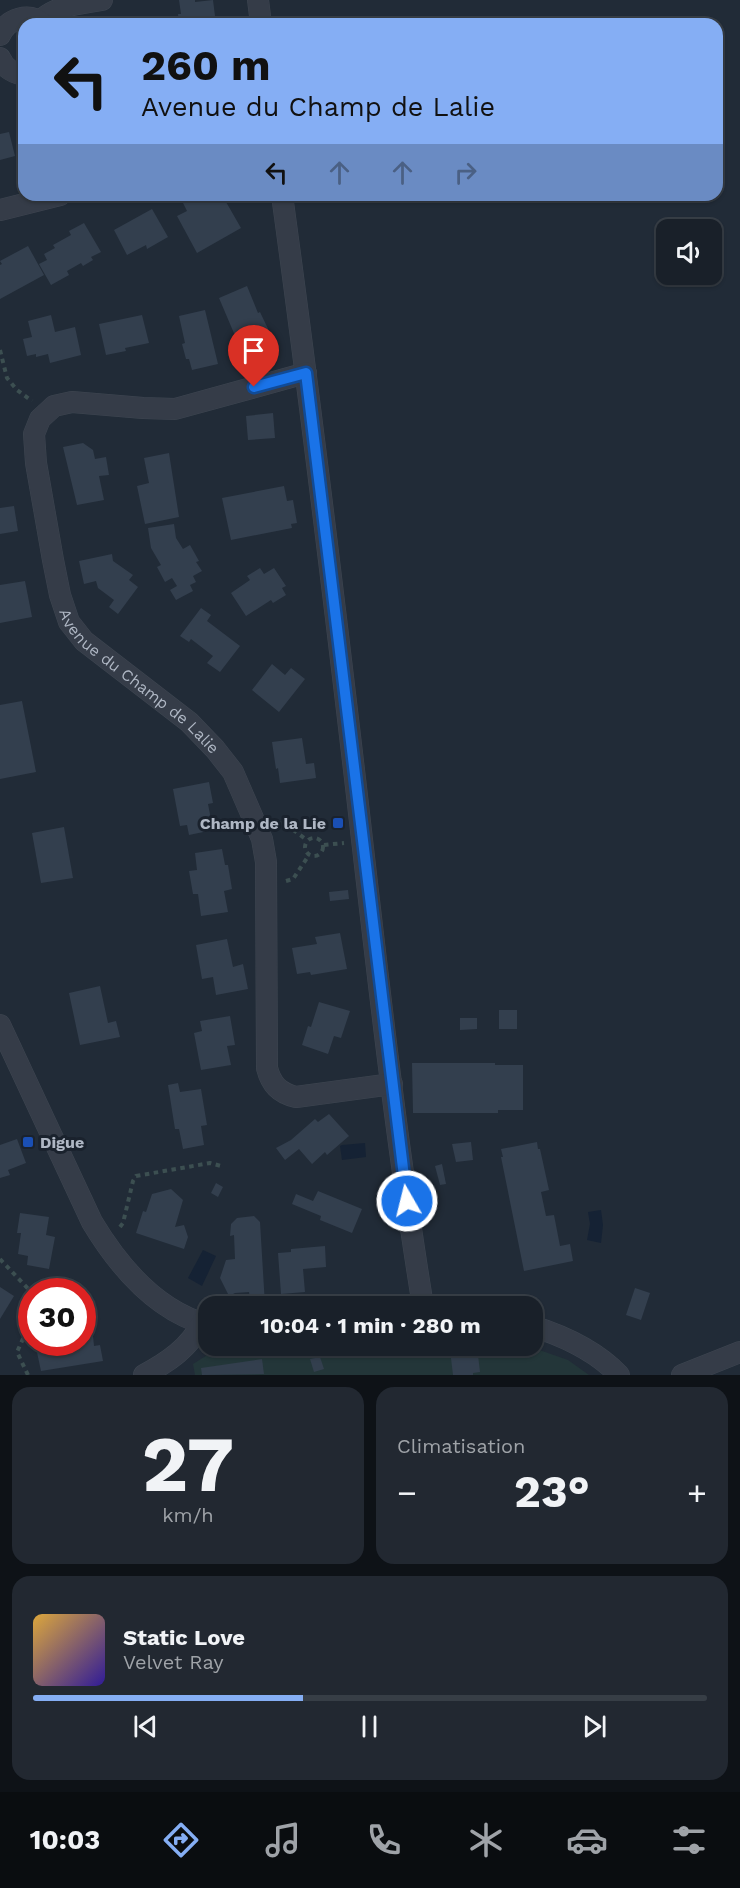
<!DOCTYPE html>
<html lang="fr">
<meta charset="utf-8">
<style>
:root{--surface:#192029;--page:#222831;--text:#f1f3f6;--muted:#9fa3a8;--line:#373e46;--accent:#85aef4}
body{margin:0;font-family:"Work Sans",sans-serif;background:var(--page);color:var(--text);height:100vh;display:flex;flex-direction:column;font-size:22px;white-space:nowrap}
*{box-sizing:border-box;margin:0}
p{font-size:20px;color:var(--muted)}
.icon{flex:none;width:33px;height:33px;fill:none;stroke:currentColor;stroke-width:2;stroke-linecap:round;stroke-linejoin:round}
.map{position:relative;height:1375px;overflow:hidden}
.side{display:flex;flex-direction:column;gap:12px;padding:12px;background:#0e1217;flex:1}
.side>*{flex:none}
.guide{position:absolute;left:18px;top:18px;width:705px;height:183px;border-radius:18px;box-shadow:0 2px 4px #0004,0 0 0 2px var(--line);background:#85aef4;color:#111;overflow:hidden}
.buttons{position:absolute;left:656px;top:219px;display:grid;gap:12px}
.buttons a{display:grid;place-items:center;width:66px;height:66px;border-radius:12px;background:var(--surface);box-shadow:0 2px 4px #0004,0 0 0 2px var(--line);font-size:30px}
.speed{position:absolute;left:18px;top:1278px;display:flex;gap:12px;font-size:30px;font-weight:700;text-align:center}
.speed>*{display:grid;place-content:center;width:78px;height:78px;border-radius:50%;background:var(--surface);box-shadow:0 2px 4px #0004,0 0 0 2px var(--line);line-height:1}
.speed .limit{border:9px solid #d22;background:#fff;color:#111}
.pin{position:absolute;display:grid;place-items:center;width:51px;height:51px;color:#fff;margin:-62px -26px;border-radius:50% 50% 50% 0;rotate:-45deg;box-shadow:0 0 6px #0007}
.pin .icon{rotate:45deg}
.me{position:absolute;width:66px;margin:-33px;rotate:352deg;stroke-linejoin:round;filter:drop-shadow(0 0 4px #0008)}
.turn{display:flex;align-items:center;gap:21px;height:126px;padding:0 24px;font-size:27px}
.turn .icon{width:78px;height:78px;stroke-width:2.5}
.turn b{display:block;font-size:42px;line-height:51px}
.lanes{display:flex;align-items:center;height:57px;padding:0 24px;background:#0003;justify-content:center;gap:30px;direction:ltr}
.lanes .off{opacity:.35}
.big{font-size:45px;font-weight:700;line-height:1.1}
.side .card{flex:1;display:flex;flex-direction:column;justify-content:center;gap:9px;min-width:0;padding:0 21px;border-radius:18px;background:var(--page)}
.side .dial{align-items:center;gap:0}
.dial b{font-size:78px;line-height:1}
.song{display:flex;align-items:center;gap:18px}
.cover{width:72px;height:72px;border-radius:9px;background:linear-gradient(135deg,hsl(40 70% 55%),hsl(250 70% 35%))}
.played{height:6px;border-radius:3px;background:linear-gradient(90deg,var(--accent) 40%,var(--line) 40%)}
.keys{display:flex;justify-content:space-around;direction:ltr}
.heat{display:flex;justify-content:space-between;align-items:center;font-size:33px;direction:ltr}
.side .tiles{flex:1;display:grid;gap:12px;grid-template-columns:1fr 1fr}
.card:last-child{grid-column:span 2}
.trip{position:absolute;left:198px;top:1296px;width:345px;height:60px;border-radius:18px;background:var(--surface);box-shadow:0 2px 4px #0004,0 0 0 2px var(--line);font-weight:700;line-height:60px;text-align:center}
.dock{display:flex;height:96px;justify-content:space-around;align-items:center;background:#0a0d10;color:var(--muted)}
.dock .icon{width:42px;height:42px}
.dock .selected{color:var(--accent)}
.dock b{font-size:27px;color:var(--text)}
.map>svg:first-child{display:block}
</style>
<div class="map">
<svg width="740" height="1375" viewBox="0 0 740 1375">
<rect width="100%" height="100%" fill="#212b37"/>
<!-- green -->
<polygon fill="#233639" points="382,1346 528,1346 568,1360 589,1375 195,1375 193,1364 209,1354 230,1351 264,1353"/>
<!-- water -->
<g fill="#152234">
<polygon points="365,1143 366,1157 342,1160 340,1146 342,1145"/>
<polygon points="601,1210 603,1225 601,1243 587,1240 590,1224 588,1212"/>
<polygon points="203,1250 216,1256 202,1286 188,1278"/>
</g>
<!-- building -->
<g fill="#333f4e">
<polygon points="179,0 195,0 195,2 213,0 216,24 179,24 178,14 181,14"/>
<polygon points="9,132 15,156 0,160 0,134"/>
<polygon points="197,195 222,195 241,228 197,253 177,216 187,211 183,203"/>
<polygon points="152,209 168,237 147,249 146,245 127,255 114,230"/>
<polygon points="84,223 101,252 91,257 93,260 83,266 81,263 67,271 69,275 51,285 39,264 47,260 44,254 55,248 53,245 71,235 69,231"/>
<polygon points="28,246 44,275 0,299 0,265 2,264 0,261"/>
<polygon points="247,286 258,313 260,312 271,335 267,336 272,348 244,360 238,347 245,344 242,335 236,338 219,298"/>
<polygon points="205,310 218,364 192,370 189,359 186,359 182,344 185,343 179,316"/>
<polygon points="51,315 55,332 75,327 81,355 50,363 48,354 36,357 36,354 27,356 23,339 32,337 28,321"/>
<polygon points="142,315 149,343 125,348 126,351 106,355 99,324"/>
<polygon points="273,413 275,438 248,440 246,416"/>
<polygon points="83,443 93,450 95,459 106,457 109,475 99,476 104,500 77,505 63,447"/>
<polygon points="169,453 179,517 145,524 137,486 149,483 144,458"/>
<polygon points="284,486 287,501 293,500 297,523 291,524 292,528 231,540 222,498"/>
<polygon points="14,506 18,531 0,534 0,508"/>
<polygon points="174,524 176,538 183,549 190,545 199,561 196,562 202,571 193,576 196,582 190,585 193,591 176,600 170,590 177,586 172,578 165,582 157,567 161,565 151,548 148,528"/>
<polygon points="112,554 113,561 133,575 129,580 138,587 118,614 109,607 114,600 98,588 96,581 84,584 79,561"/>
<polygon points="260,568 264,574 274,568 286,586 282,588 286,595 273,603 271,600 246,616 231,593 250,580 247,576"/>
<polygon points="25,581 32,617 0,623 0,585"/>
<polygon points="201,608 211,615 207,621 240,646 220,672 207,663 213,656 191,639 189,642 180,636"/>
<polygon points="272,664 285,675 291,668 305,679 279,712 252,690"/>
<polygon points="22,701 36,772 0,779 0,705"/>
<polygon points="302,738 306,764 314,763 316,778 280,783 278,768 276,769 272,742"/>
<polygon points="209,782 213,803 208,804 213,830 189,835 187,825 180,826 173,789"/>
<polygon points="64,827 73,878 41,883 32,833"/>
<polygon points="222,849 225,865 228,865 232,889 224,891 228,912 201,916 198,894 193,894 189,871 197,870 195,853"/>
<polygon points="348,890 349,899 330,901 329,892"/>
<polygon points="340,933 347,969 311,975 310,972 297,974 292,948 317,944 315,937"/>
<polygon points="227,939 233,967 243,964 248,989 216,995 213,977 202,979 196,945"/>
<polygon points="100,986 108,1023 116,1021 120,1037 80,1045 69,993"/>
<polygon points="319,1002 350,1011 341,1038 334,1036 328,1054 302,1045 308,1026 311,1027"/>
<rect x="499" y="1010" width="18" height="19"/>
<polygon points="230,1016 235,1045 227,1046 231,1065 201,1070 194,1033 202,1031 200,1021"/>
<polygon points="460,1018 477,1018 477,1029 460,1030"/>
<polygon points="412,1063 495,1063 495,1065 523,1065 523,1110 498,1110 498,1113 413,1113"/>
<polygon points="178,1083 180,1092 201,1089 207,1125 201,1126 204,1145 183,1149 179,1129 175,1129 168,1085"/>
<polygon points="329,1114 349,1136 327,1155 325,1152 312,1164 299,1149 285,1160 276,1148 291,1140 315,1119 318,1122"/>
<polygon points="17,1139 26,1163 8,1170 10,1175 0,1178 0,1145"/>
<polygon points="471,1142 473,1160 456,1162 452,1144"/>
<polygon points="537,1142 538,1149 540,1149 549,1190 541,1192 546,1216 554,1215 560,1246 570,1244 573,1261 524,1271 501,1157 503,1157 501,1149"/>
<polygon points="442,1164 446,1184 440,1185 435,1166"/>
<polygon points="216,1183 223,1187 218,1197 211,1193"/>
<polygon points="171,1189 183,1200 175,1227 184,1225 188,1237 184,1249 136,1233 143,1211 146,1212 152,1194"/>
<polygon points="318,1191 362,1209 352,1233 320,1220 321,1216 292,1204 296,1194 313,1201"/>
<polygon points="20,1213 49,1217 46,1235 55,1237 49,1269 27,1265 28,1256 18,1254 21,1233 17,1233"/>
<polygon points="254,1216 260,1222 265,1305 251,1306 249,1292 235,1293 229,1296 220,1278 226,1260 235,1259 234,1235 230,1236 231,1224 237,1218"/>
<polygon points="325,1246 326,1267 303,1269 305,1292 281,1294 278,1253 291,1252 291,1249"/>
<polygon points="0,1287 14,1296 0,1319"/>
<polygon points="635,1288 650,1293 641,1320 626,1315"/>
<polygon points="93,1336 94,1346 100,1345 103,1361 41,1371 35,1343 82,1342 82,1338"/>
<polygon points="459,1347 470,1349 471,1356 478,1355 480,1372 473,1373 473,1375 453,1375 450,1350"/>
<polygon points="320,1357 324,1369 314,1372 310,1359"/>
<polygon points="262,1359 264,1374 202,1375 201,1368"/>
</g>
<g fill="none" stroke-linecap="round" stroke-linejoin="round">
<!-- minor casing -->
<g stroke="#3e4651" stroke-width="22">
<g id="minor">
<polyline points="258,0 261,24"/>
<path d="M40,21c17,-16 39,-17 62,-21"/>
<path d="M0,35c8,-17 29,-23 43,-11"/>
<path d="M0,58c5,11 13,15 24,17"/>
<path d="M282,195c27,197 51,395 74,592 20,174 39,347 67,519"/>
<polyline points="0,210 60,195"/>
<path id="s1" d="M306,373l-131,36 -32,-1 -71,-6 -18,4 -14,13 -6,15 2,29 17,97 7,35 9,27 15,19 105,81 26,27 18,23 29,67 4,23 1,206c4,16 12,25 29,29l96,-13"/>
<path d="M0,1025l92,197c27,45 64,89 116,103"/>
<path d="M532,1326c32,10 64,25 87,49"/>
<path d="M144,1375c24,-13 45,-27 58,-52"/>
<polyline points="682,1375 740,1352"/>
</g>
</g>
<!-- path -->
<g stroke="#3c4f51" stroke-width="4" stroke-dasharray="4.5 4.5" stroke-linecap="butt">
<polyline points="0,350 7,378 17,390 32,401"/>
<polyline points="277,823 285,824 307,840"/>
<circle cx="314" cy="847" r="9"/>
<polyline points="324,845 344,843"/>
<polyline points="286,881 293,879 309,855"/>
<polyline points="120,1227 123,1223 133,1181 136,1176 210,1163 221,1166"/>
<polyline points="0,1259 32,1293"/>
<polyline points="28,1375 17,1352 32,1319"/>
</g>
<!-- minor -->
<use href="#minor" stroke="#353c48" stroke-width="21"/>
</g>
<g fill="none" stroke-linecap="round" stroke-linejoin="round">
<!-- route casing -->
<g stroke="#114b97" stroke-width="15">
<polyline id="route" points="254,387 306,373 407,1201"/>
</g>
<!-- route -->
<use href="#route" stroke="#1a73e8" stroke-width="10"/>
</g>
<!-- markers -->
<g fill="#1a4fb4" stroke="#1a222d" stroke-width="2">
<rect x="332" y="817" width="12" height="12" rx="3"/>
<rect x="22" y="1136" width="12" height="12" rx="3"/>
</g>
<g text-anchor="middle" dominant-baseline="central" stroke-width="6" stroke-linejoin="round" paint-order="stroke">
<!-- street labels -->
<g font-size="16" fill="#afb7c4" stroke="#1a222d">
<text stroke="none"><textPath href="#s1" startOffset="576">Avenue du Champ de Lalie</textPath></text>
</g>
<!-- poi labels -->
<g font-size="16" font-weight="bold" fill="#afb7c4" stroke="#1a222d" text-anchor="end">
<text x="326" y="823">Champ de la Lie</text>
<text x="40" y="1142" text-anchor="start">Digue</text>
</g>
</g>
</svg>
<div class="buttons">
<a><svg class="icon" aria-label="sound" viewBox="0 0 24 24"><path d="M4 9h4l5-4v14l-5-4H4zM17 9q2 3 0 6"/></svg></a>
</div>
<div class="speed"><div class="limit">30</div></div>
<div class="pin" style="left:254px;top:387px;background:#d93025"><svg class="icon" aria-label="arrive" viewBox="0 0 24 24"><path d="M6 21V4h12l-3 4 3 4H6"/></svg></div>
<svg class="me" style="left:407px;top:1201px" viewBox="-20 -20 40 40"><circle r="17" fill="#1a73e8" stroke="#fff" stroke-width="3"/><path d="M0-11L8 9 0 5-8 9z" fill="#fff"/></svg>
<div class="trip">10:04 · 1 min · 280 m</div>
<div class="guide">
<div class="turn"><svg class="icon" aria-label="left" viewBox="0 0 24 24"><path d="M17 20v-9H6M10 6l-5 5 5 5"/></svg><div><b>260 m</b>Avenue du Champ de Lalie</div></div>
<div class="lanes"><svg class="icon" aria-label="left" viewBox="0 0 24 24"><path d="M17 20v-9H6M10 6l-5 5 5 5"/></svg><svg class="icon off" aria-label="ahead" viewBox="0 0 24 24"><path d="M12 20V5M6 11l6-6 6 6"/></svg><svg class="icon off" aria-label="ahead" viewBox="0 0 24 24"><path d="M12 20V5M6 11l6-6 6 6"/></svg><svg class="icon off" aria-label="right" viewBox="0 0 24 24"><path d="M7 20v-9h11M14 6l5 5-5 5"/></svg></div>
</div>
</div>
<section class="side">
<div class="tiles">
<div class="card dial"><b>27</b><p>km/h</p></div>
<div class="card"><p>Climatisation</p>
<div class="heat"><a>−</a><b class="big">23°</b><a>+</a></div>
</div>
<div class="card">
<div class="song"><i class="cover"></i><div><b>Static Love</b><p>Velvet Ray</p></div></div>
<div class="played"></div>
<div class="keys"><svg class="icon" aria-label="previous" viewBox="0 0 24 24"><path d="M18 5L8 12l10 7zM5 5v14"/></svg><svg class="icon" aria-label="pause" viewBox="0 0 24 24"><path d="M8 5v14M16 5v14"/></svg><svg class="icon" aria-label="next" viewBox="0 0 24 24"><path d="M6 5l10 7-10 7zM19 5v14"/></svg></div>
</div>
</div>
</section>
<nav class="dock">
<b>10:03</b>
<svg class="icon selected" aria-label="directions" viewBox="0 0 24 24"><path d="M12 3l9 9-9 9-9-9zM9 14v-3h6M13 9l2 2-2 2"/></svg>
<svg class="icon" aria-label="music" viewBox="0 0 24 24"><path d="M9 18V5l10-2v13"/><circle cx="6" cy="18" r="3"/><circle cx="16" cy="16" r="3"/></svg>
<svg class="icon" aria-label="phone" viewBox="0 0 24 24"><path d="M5 4h4l2 5-3 2q2 4 5 5l2-3 5 2v4C11 20 4 13 5 4z"/></svg>
<svg class="icon" aria-label="climate" viewBox="0 0 24 24"><path d="M12 3v18M4 7l16 10M4 17L20 7"/></svg>
<svg class="icon" aria-label="car" viewBox="0 0 24 24"><path d="M5 17H2v-5l4-1 3-4h7l3 4 3 1v5h-3M9 17h6M6 11h13"/><circle cx="7" cy="17" r="2"/><circle cx="17" cy="17" r="2"/></svg>
<svg class="icon" aria-label="filters" viewBox="0 0 24 24"><path d="M4 7h16M4 17h16"/><circle cx="9" cy="7" r="2"/><circle cx="15" cy="17" r="2"/></svg>
</nav>
